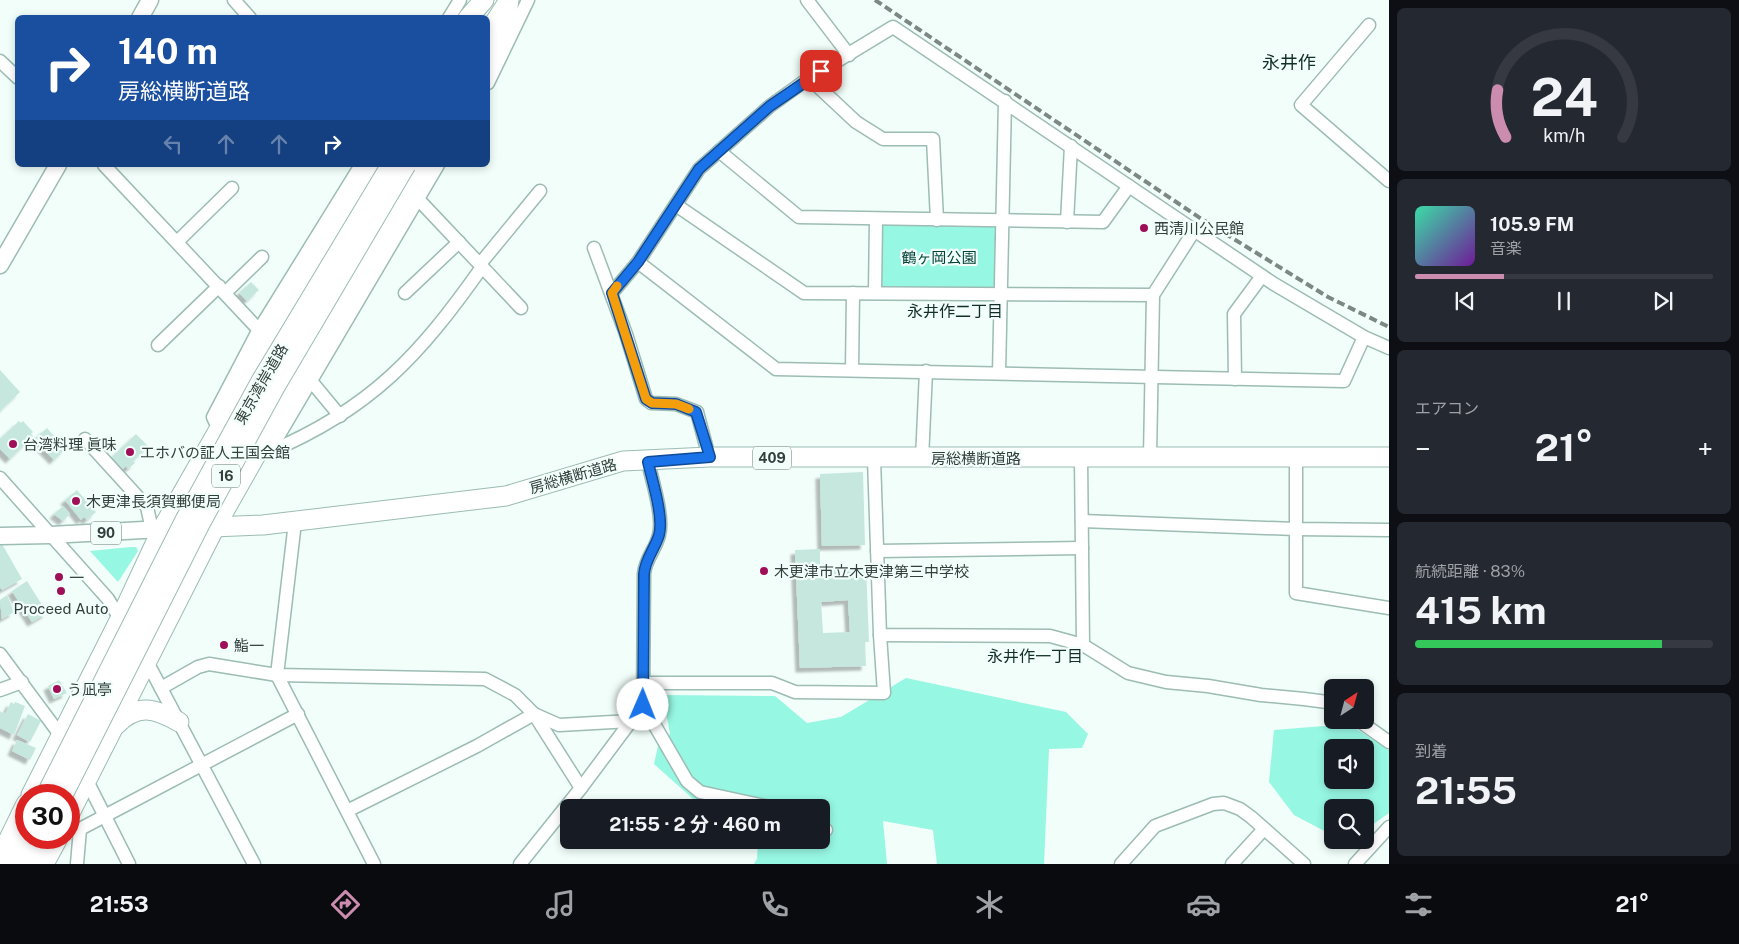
<!DOCTYPE html>
<html lang="ja">
<meta charset="utf-8">
<style>
:root{--surface:#171b24;--page:#242831;--text:#f1f3f6;--muted:#9ea1a6;--line:#363941;--accent:#cc8caf}
body{margin:0;font-family:"Public Sans","Noto Sans JP",sans-serif;background:var(--page);color:var(--text);height:100vh;display:flex;flex-direction:column;font-size:19px;white-space:nowrap}
*{box-sizing:border-box;margin:0}
p{font-size:16px;color:var(--muted)}
.icon{flex:none;width:28px;height:28px;fill:none;stroke:currentColor;stroke-width:2;stroke-linecap:round;stroke-linejoin:round}
.map{position:relative;flex:1;overflow:hidden}
.panel{display:flex;flex-direction:column;gap:8px;padding:8px;background:#0d0f14;width:350px}
.panel>*{flex:none}
.hud{position:absolute;left:15px;top:15px;width:475px;height:152px;border-radius:8px;box-shadow:0 2px 8px #0003;background:#1a4fa0;color:#fff;overflow:hidden}
.needle{width:32px;rotate:36deg}
.fabs{position:absolute;left:1324px;top:679px;display:grid;gap:10px}
.fabs a{display:grid;place-items:center;width:50px;height:50px;border-radius:8px;background:var(--surface);box-shadow:0 2px 8px #0003;font-size:25px}
.speed{position:absolute;left:15px;top:784px;display:flex;gap:10px;font-size:25px;font-weight:700;text-align:center}
.speed>*{display:grid;place-content:center;width:65px;height:65px;border-radius:50%;background:var(--surface);box-shadow:0 2px 8px #0003;line-height:1}
.speed .limit{border:8px solid #d22;background:#fff;color:#111}
.pin{position:absolute;display:grid;place-items:center;width:42px;height:42px;color:#fff;margin:-21px;border-radius:10px;box-shadow:0 2px 8px #0006}
.me{position:absolute;width:55px;margin:-28px;rotate:1deg;stroke-linejoin:round;filter:drop-shadow(0 0 4px #0008)}
.turn{display:flex;align-items:center;gap:18px;height:105px;padding:0 20px;font-size:22px}
.turn .icon{width:65px;height:65px;stroke-width:2.5}
.turn b{display:block;font-size:35px;line-height:42px}
.lanes{display:flex;align-items:center;height:48px;padding:0 20px;background:#0003;justify-content:center;gap:25px;direction:ltr}
.lanes .off{opacity:.35}
.big{font-size:38px;font-weight:700;line-height:1.1}
.panel .card{flex:1;display:flex;flex-direction:column;justify-content:center;gap:8px;min-width:0;padding:0 18px;border-radius:8px;background:var(--page)}
.panel .dial{align-items:center;gap:0}
.dial svg{height:130px;overflow:visible;fill:none;stroke:var(--line);stroke-width:7;stroke-linecap:round;text-anchor:middle}
.dial text{fill:var(--text);stroke:none}
.song{display:flex;align-items:center;gap:15px}
.cover{width:60px;height:60px;border-radius:8px;background:linear-gradient(135deg,hsl(160 70% 55%),hsl(280 70% 35%))}
.played{height:5px;border-radius:2px;background:linear-gradient(90deg,var(--accent) 30%,var(--line) 30%)}
.keys{display:flex;justify-content:space-around;direction:ltr}
.heat{display:flex;justify-content:space-between;align-items:center;font-size:28px;direction:ltr}
.charge{height:8px;border-radius:4px;background:linear-gradient(90deg,#34c759 83%,var(--line) 0)}
.trip{position:absolute;left:560px;top:799px;width:270px;height:50px;border-radius:8px;background:var(--surface);box-shadow:0 2px 8px #0003;font-weight:700;line-height:50px;text-align:center}
.menu{display:flex;height:80px;justify-content:space-around;align-items:center;background:#090b0e;color:var(--muted)}
.menu .icon{width:35px;height:35px}
.menu .on{color:var(--accent)}
.menu b{font-size:22px;color:var(--text)}
main{display:flex;flex:1;min-height:0}
.map>svg:first-child{display:block}
</style>
<main>
<div class="map">
<svg width="1389" height="864" viewBox="0 0 1389 864">
<defs>
<filter id="shadow"><feDropShadow dx="-4.5" dy="4.5" stdDeviation="1" flood-color="#0004"/></filter>
</defs>
<rect width="100%" height="100%" fill="#f1fefa"/>
<!-- green -->
<g fill="#96f7e2" fill-rule="evenodd">
<polygon points="876,220 1002,221 1001,294 875,292"/>
<polygon points="131,547 136,547 138,551 118,582 90,551"/>
<polygon points="906,678 1066,712 1088,734 1082,748 1049,749 1044,864 937,864 933,830 883,821 887,864 754,864 757,859 758,840 821,840 821,808 702,807 654,764 658,746 670,734 663,695 775,696 807,723 841,717"/>
<path d="M1349,724l40,26v63l-24,17v-22h-33v27l-38,-20 -25,-33 5,-52zM1332,748h33v32h-33z"/>
</g>
<!-- building -->
<g fill="#c5e7de" fill-rule="evenodd" filter="url(#shadow)">
<polygon points="251,282 259,290 247,301 239,293"/>
<polygon points="0,370 20,392 0,411"/>
<polygon points="19,421 21,423 23,421 33,432 31,434 33,436 10,459 0,449 0,439"/>
<polygon points="47,428 65,449 54,460 34,439"/>
<polygon points="136,434 148,446 133,461 135,463 128,469 126,466 123,469 112,457"/>
<polygon points="863,472 865,545 822,546 820,474"/>
<polygon points="77,490 96,512 87,520 84,517 81,520 65,500"/>
<polygon points="63,506 70,514 63,521 54,514"/>
<polygon points="0,544 2,544 22,579 2,590 0,587"/>
<path d="M820,549v19l46,-2 3,76h-4l1,24 -66,2 -5,-118zM848,600l2,32 -27,1 -2,-31z"/>
<polygon points="27,581 47,613 32,622 12,591"/>
<polygon points="7,595 14,612 2,619 0,600"/>
<polygon points="59,680 67,693 54,699 48,686"/>
<polygon points="11,702 14,704 15,702 25,706 14,735 0,728 0,711 5,714"/>
<polygon points="28,714 41,721 30,742 17,735"/>
<polygon points="17,740 36,748 30,760 12,751"/>
</g>
<g fill="none" stroke-linecap="round" stroke-linejoin="round">
<!-- minor casing -->
<g stroke="#9cbcb4" stroke-width="15">
<g id="minor">
<polyline points="234,0 250,18"/>
<polyline points="807,0 849,55"/>
<polyline points="449,18 460,0"/>
<polyline points="1369,25 1301,105 1389,181"/>
<polyline points="0,61 18,78"/>
<polyline points="809,78 856,122 883,139 933,139 937,220"/>
<polyline points="488,83 528,0"/>
<polyline points="719,151 799,217 1103,222 1129,186"/>
<polyline points="104,165 259,330"/>
<polyline points="418,199 521,308"/>
<polyline points="676,205 804,293 1153,295"/>
<polyline points="1067,222 1071,146"/>
<polyline points="178,241 232,188"/>
<polyline points="594,248 626,334 646,399 651,403 676,404 697,412 709,457"/>
<polyline points="638,262 776,369 1344,381 1364,337"/>
<polyline points="480,264 540,191"/>
<polyline points="875,292 876,220"/>
<polyline points="225,293 262,257"/>
<polyline points="405,293 459,242"/>
<polyline points="612,293 638,262 699,169 770,106 809,78 893,27 1274,284 1364,337 1389,348"/>
<polyline points="158,345 219,286"/>
<polyline points="852,370 853,293"/>
<polyline points="999,373 1005,101"/>
<polyline points="1235,379 1234,314 1262,276"/>
<polyline points="311,381 340,416"/>
<polyline points="219,430 213,417 257,333 361,165"/>
<polyline points="85,439 147,507 152,530"/>
<path d="M269,452c102,-43 151,-97 213,-185"/>
<polyline points="256,454 269,452 438,165"/>
<polyline points="1150,457 1153,295 1194,231"/>
<polyline points="1296,457 1296,593 1389,608"/>
<polyline points="1081,458 1083,645"/>
<polyline points="874,459 880,635 1050,636 1083,645 1128,673 1166,682 1208,686 1261,695 1304,699 1327,702 1332,705"/>
<polyline points="922,459 926,371"/>
<path d="M648,462c4,18 16,55 11,73 -3,14 -14,24 -15,39l-1,131 44,76 13,11 74,16"/>
<polyline points="0,478 108,599 122,622"/>
<polyline points="1082,521 1295,529 1389,530"/>
<polyline points="295,522 277,675 374,864"/>
<polyline points="877,551 1082,548"/>
<polyline points="0,654 64,740"/>
<polyline points="145,658 254,864"/>
<polyline points="643,683 772,683 795,692 884,693 880,635"/>
<polyline points="161,688 198,667 209,664 277,675 485,679 515,695 534,714 581,788"/>
<polyline points="0,690 22,682"/>
<polyline points="1358,720 1389,742"/>
<polyline points="85,777 129,864"/>
<polyline points="347,811 477,746 534,714 559,725 631,721"/>
<polyline points="821,827 826,830"/>
<polyline points="77,864 80,829 298,714"/>
<polyline points="520,864 581,788 643,705"/>
<polyline points="1121,864 1155,826 1213,804 1224,803 1240,809 1251,817 1304,864"/>
<polyline points="1232,864 1264,829"/>
<polyline points="1355,864 1389,827"/>
</g>
</g>
<!-- major casing -->
<g stroke="#9cbcb4" stroke-width="19">
<g id="major">
<polyline points="140,18 150,0"/>
<polyline points="0,265 58,165"/>
<polyline points="0,536 50,535 162,529"/>
</g>
</g>
<!-- highway casing -->
<g stroke="#9cbcb4" stroke-width="21">
<g id="highway">
<polyline points="468,18 484,0"/>
<polyline points="488,33 506,5"/>
<polyline points="488,61 504,35 509,0"/>
<polyline points="162,529 263,525 506,496 623,461 709,457 1389,457"/>
<path d="M116,725c21,-22 39,-17 63,-3"/>
<polyline points="31,795 120,619 162,529 334,228 374,165"/>
<polyline points="69,815 214,529 371,252 424,165"/>
<polyline points="0,857 26,804"/>
<polyline points="11,864 26,834"/>
<polyline points="28,864 41,838"/>
<polyline points="44,864 58,838"/>
</g>
</g>
<!-- minor -->
<use href="#minor" stroke="#fff" stroke-width="12"/>
<!-- major -->
<use href="#major" stroke="#fff" stroke-width="16"/>
<!-- highway -->
<use href="#highway" stroke="#fff" stroke-width="19"/>
<!-- rail -->
<polyline stroke="#7b8884" stroke-width="4" stroke-dasharray="8 4" stroke-linecap="butt" points="875,0 1203,220 1328,297 1389,327"/>
<!-- highway-bridge casing -->
<g stroke="#9cbcb4" stroke-width="21" stroke-linecap="butt">
<g id="highway-bridge">
<polyline points="46,795 185,520 261,381 391,165"/>
<polyline points="63,795 200,524 275,387 406,165"/>
</g>
</g>
<!-- highway-bridge -->
<use href="#highway-bridge" stroke="#fff" stroke-width="19"/>
</g>
<g fill="none" stroke-linecap="round" stroke-linejoin="round">
<!-- route casing -->
<g stroke="#114b97" stroke-width="12">
<path id="route" d="M643,705l1,-131c1,-15 11,-25 15,-39 5,-18 -7,-55 -11,-73l62,-5 -14,-45 -20,-8 -24,-1 -6,-4 -34,-106 26,-31 61,-93 71,-63 51,-35"/>
</g>
<!-- route -->
<use href="#route" stroke="#1a73e8" stroke-width="9"/>
<!-- slow -->
<polyline stroke="#f59e0b" stroke-width="9" points="617,286 612,293 646,399 652,403 676,404 689,409"/>
</g>
<!-- markers -->
<g fill="#9f0f58" stroke="#f1fefa" stroke-width="2">
<circle cx="1144" cy="228" r="5"/>
<circle cx="13" cy="444" r="5"/>
<circle cx="130" cy="452" r="5"/>
<circle cx="76" cy="501" r="5"/>
<circle cx="764" cy="571" r="5"/>
<circle cx="59" cy="577" r="5"/>
<circle cx="61" cy="591" r="5"/>
<circle cx="224" cy="645" r="5"/>
<circle cx="57" cy="689" r="5"/>
</g>
<g text-anchor="middle" dominant-baseline="central" stroke-width="4.5" stroke-linejoin="round" paint-order="stroke">
<!-- shield labels -->
<g fill="#f1fefa" stroke="#6b7875" stroke-width="1">
<rect x="753" y="446.5" width="38" height="23" rx="4"/>
<rect x="212" y="464.5" width="28" height="23" rx="4"/>
<rect x="91" y="521.5" width="30" height="23" rx="4"/>
</g>
<g font-size="14" font-weight="bold" fill="#323f3c">
<text x="772" y="458">409</text>
<text x="226" y="476">16</text>
<text x="106" y="533">90</text>
</g>
<!-- poi labels -->
<g font-size="15" fill="#323f3c" stroke="#f1fefa" text-anchor="start">
<text x="1154" y="228">西清川公民館</text>
<text x="23" y="444">台湾料理 眞味</text>
<text x="140" y="452">エホバの証人王国会館</text>
<text x="86" y="501">木更津長須賀郵便局</text>
<text x="774" y="571">木更津市立木更津第三中学校</text>
<text x="69" y="577">一</text>
<text x="61" y="608" text-anchor="middle">Proceed Auto</text>
<text x="234" y="645">鮨一</text>
<text x="67" y="689">う凪亭</text>
</g>
<!-- park labels -->
<g font-size="15" fill="#014238" stroke="#f1fefa">
<text x="939" y="257">鶴ヶ岡公園</text>
</g>
<!-- street labels -->
<g font-size="15" fill="#323f3c" stroke="#f1fefa">
<text transform="translate(261 384) rotate(-60)">東京湾岸道路</text>
<text x="976" y="458">房総横断道路</text>
<text transform="translate(573 476) rotate(-16)">房総横断道路</text>
</g>
<!-- neighbourhood labels -->
<g font-size="16" fill="#122f29" stroke="#f1fefa">
<text x="955" y="311">永井作二丁目</text>
<text x="1035" y="656">永井作一丁目</text>
</g>
<!-- quarter labels -->
<g font-size="18" fill="#122f29" stroke="#f1fefa">
<text x="1289" y="62">永井作</text>
</g>
</g>
</svg>
<div class="fabs">
<a><svg class="needle" viewBox="-14 -14 28 28"><path d="M0-13l5 13h-10z" fill="#e53935"/><path d="M0 13l5-13h-10z" fill="#9ea1a6"/></svg></a>
<a><svg class="icon" aria-label="sound" viewBox="0 0 24 24"><path d="M4 9h4l5-4v14l-5-4H4zM17 9q2 3 0 6"/></svg></a>
<a><svg class="icon" aria-label="search" viewBox="0 0 24 24"><circle cx="10" cy="10" r="6"/><path d="M15 15l6 6"/></svg></a>
</div>
<div class="speed"><div class="limit">30</div></div>
<div class="pin" style="left:821px;top:71px;background:#d93025"><svg class="icon" aria-label="arrive" viewBox="0 0 24 24"><path d="M6 21V4h12l-3 4 3 4H6"/></svg></div>
<svg class="me" style="left:643px;top:705px" viewBox="-20 -20 40 40"><circle r="19" fill="#fff"/><path d="M0-13L10 11 0 6-10 11z" fill="#1a73e8"/></svg>
<div class="trip">21:55 · 2 分 · 460 m</div>
<div class="hud">
<div class="turn"><svg class="icon" aria-label="right" viewBox="0 0 24 24"><path d="M7 20v-9h11M14 6l5 5-5 5"/></svg><div><b>140 m</b>房総横断道路</div></div>
<div class="lanes"><svg class="icon off" aria-label="left" viewBox="0 0 24 24"><path d="M17 20v-9H6M10 6l-5 5 5 5"/></svg><svg class="icon off" aria-label="ahead" viewBox="0 0 24 24"><path d="M12 20V5M6 11l6-6 6 6"/></svg><svg class="icon off" aria-label="ahead" viewBox="0 0 24 24"><path d="M12 20V5M6 11l6-6 6 6"/></svg><svg class="icon" aria-label="right" viewBox="0 0 24 24"><path d="M7 20v-9h11M14 6l5 5-5 5"/></svg></div>
</div>
</div>
<section class="panel">
<div class="card dial"><svg viewBox="0 0 100 80">
<path d="M14 69A42 42 0 1 1 86 69"/>
<path d="M14 69A42 42 0 0 1 9 40" stroke="#cc8caf"/>
<text x="50" y="56" font-size="32" font-weight="700">24</text>
<text x="50" y="72" font-size="11">km/h</text>
</svg></div>
<div class="card">
<div class="song"><i class="cover"></i><div><b>105.9 FM</b><p>音楽</p></div></div>
<div class="played"></div>
<div class="keys"><svg class="icon" aria-label="previous" viewBox="0 0 24 24"><path d="M18 5L8 12l10 7zM5 5v14"/></svg><svg class="icon" aria-label="pause" viewBox="0 0 24 24"><path d="M8 5v14M16 5v14"/></svg><svg class="icon" aria-label="next" viewBox="0 0 24 24"><path d="M6 5l10 7-10 7zM19 5v14"/></svg></div>
</div>
<div class="card"><p>エアコン</p>
<div class="heat"><a>−</a><b class="big">21°</b><a>+</a></div>
</div>
<div class="card"><p>航続距離 · 83%</p><b class="big">415 km</b><div class="charge"></div></div>
<div class="card"><p>到着</p><b class="big">21:55</b></div>
</section>
</main>
<nav class="menu">
<b>21:53</b>
<svg class="icon on" aria-label="directions" viewBox="0 0 24 24"><path d="M12 3l9 9-9 9-9-9zM9 14v-3h6M13 9l2 2-2 2"/></svg>
<svg class="icon" aria-label="music" viewBox="0 0 24 24"><path d="M9 18V5l10-2v13"/><circle cx="6" cy="18" r="3"/><circle cx="16" cy="16" r="3"/></svg>
<svg class="icon" aria-label="phone" viewBox="0 0 24 24"><path d="M5 4h4l2 5-3 2q2 4 5 5l2-3 5 2v4C11 20 4 13 5 4z"/></svg>
<svg class="icon" aria-label="climate" viewBox="0 0 24 24"><path d="M12 3v18M4 7l16 10M4 17L20 7"/></svg>
<svg class="icon" aria-label="car" viewBox="0 0 24 24"><path d="M5 17H2v-5l4-1 3-4h7l3 4 3 1v5h-3M9 17h6M6 11h13"/><circle cx="7" cy="17" r="2"/><circle cx="17" cy="17" r="2"/></svg>
<svg class="icon" aria-label="filters" viewBox="0 0 24 24"><path d="M4 7h16M4 17h16"/><circle cx="9" cy="7" r="2"/><circle cx="15" cy="17" r="2"/></svg>
<b>21°</b>
</nav>
